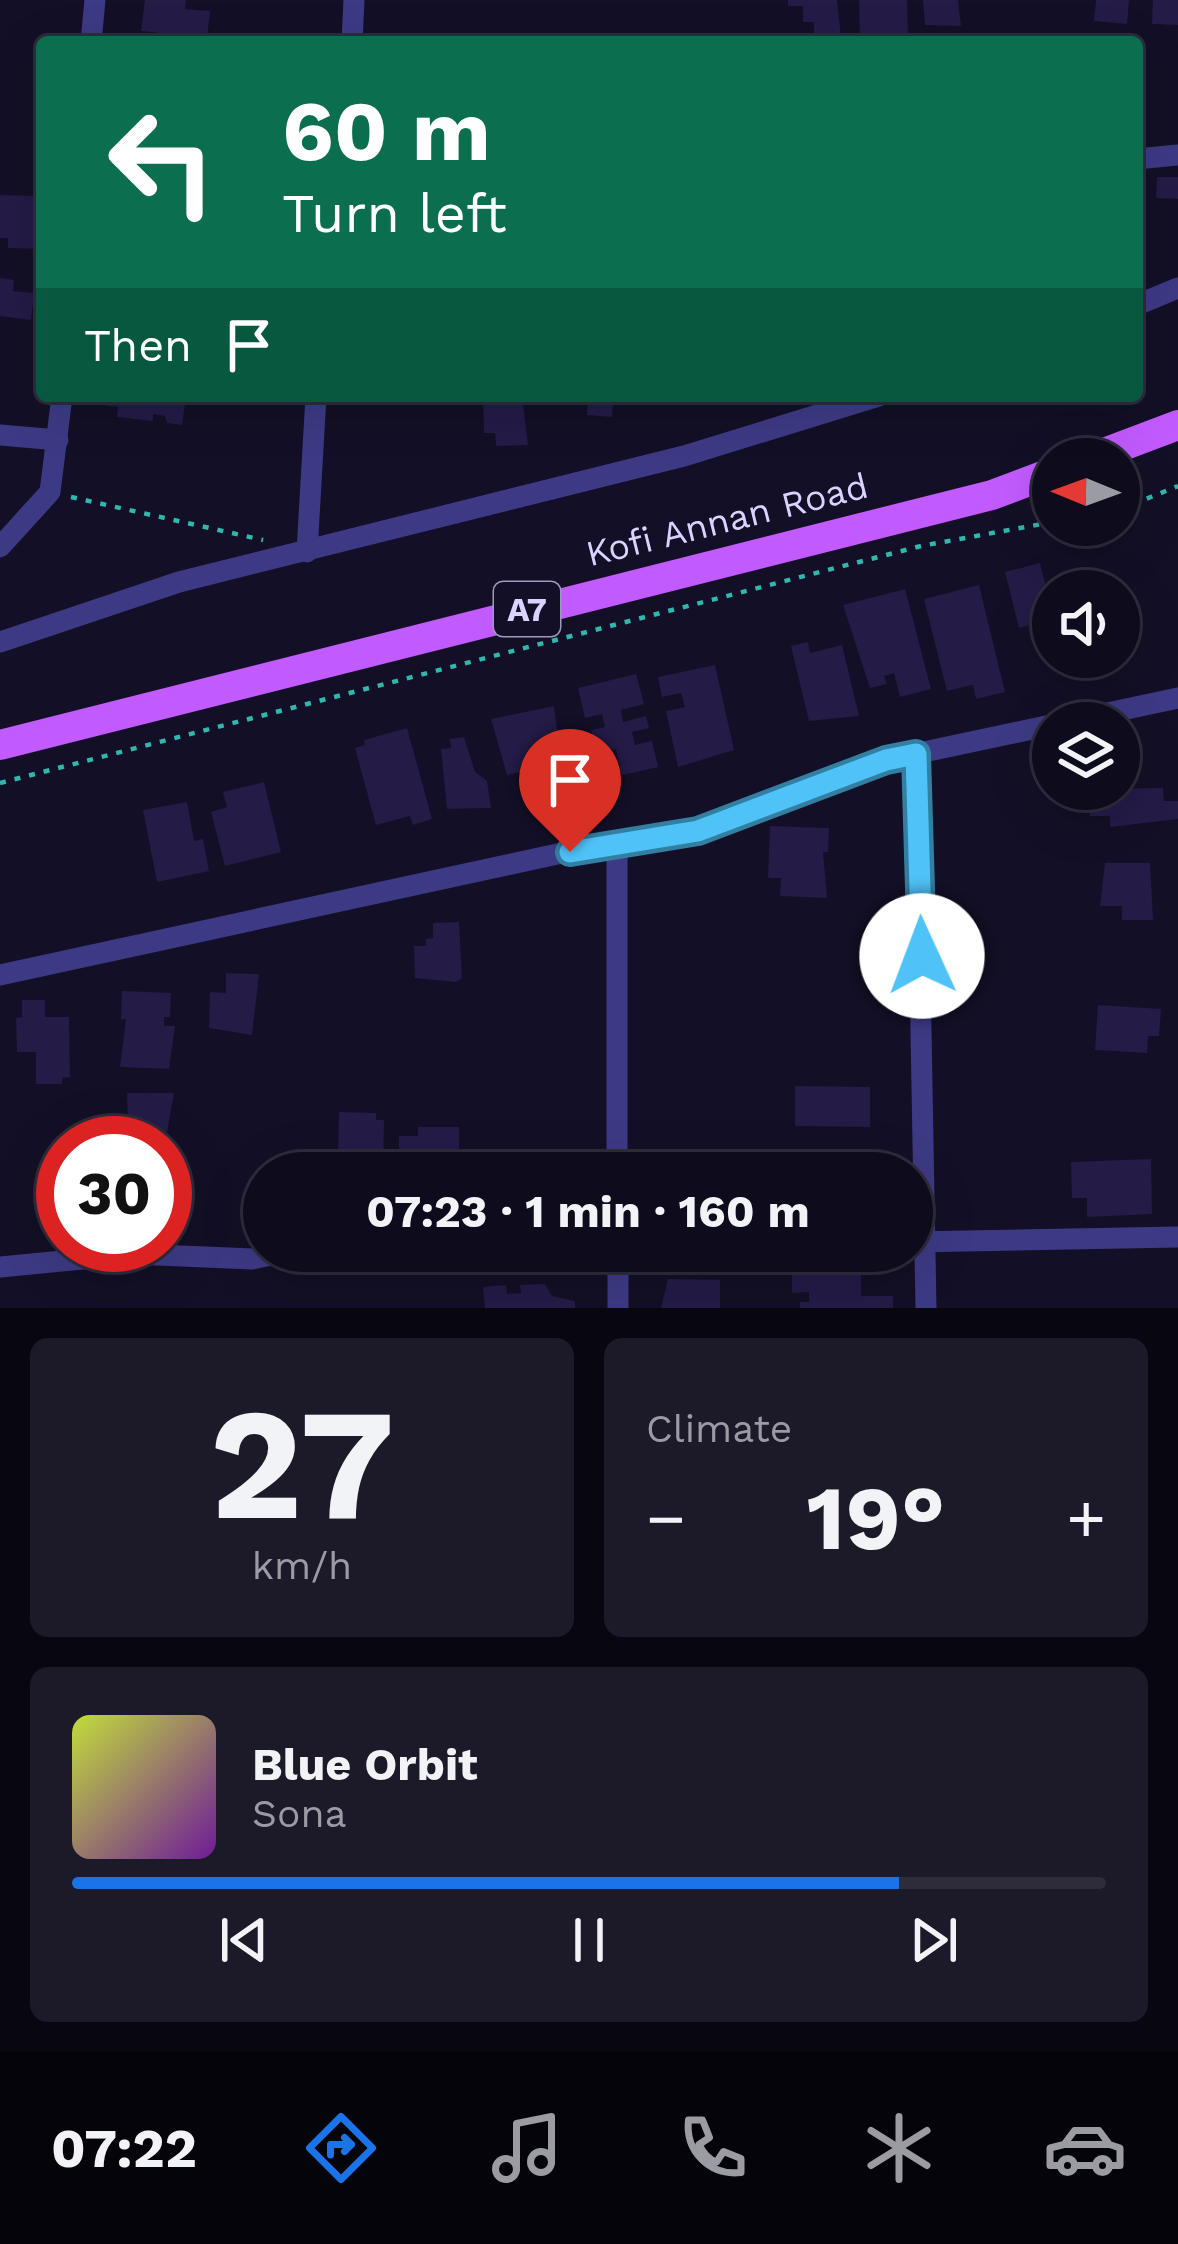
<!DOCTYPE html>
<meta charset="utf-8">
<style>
:root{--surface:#0e0b1c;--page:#1c1929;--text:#f1f3f6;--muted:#9b9ba3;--line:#2e2b3b;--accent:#1a73e8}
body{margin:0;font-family:"Work Sans",sans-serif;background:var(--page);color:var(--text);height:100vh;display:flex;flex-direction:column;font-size:45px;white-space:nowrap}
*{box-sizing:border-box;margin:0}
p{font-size:39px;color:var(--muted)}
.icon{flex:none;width:66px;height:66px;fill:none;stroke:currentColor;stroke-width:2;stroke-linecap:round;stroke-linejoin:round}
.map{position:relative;height:1308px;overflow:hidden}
.drawer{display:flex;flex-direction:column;gap:30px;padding:30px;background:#08060f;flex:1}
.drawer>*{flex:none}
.hud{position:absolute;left:36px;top:36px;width:1107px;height:366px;border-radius:12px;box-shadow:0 12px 48px #0002,0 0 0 3px var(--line);background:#0b6e4f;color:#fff;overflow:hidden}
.needle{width:78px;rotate:271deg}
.fabs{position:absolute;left:1032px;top:438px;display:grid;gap:24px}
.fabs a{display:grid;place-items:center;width:108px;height:108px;border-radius:50%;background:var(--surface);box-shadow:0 12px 48px #0002,0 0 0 3px var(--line);font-size:60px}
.speed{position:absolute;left:36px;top:1116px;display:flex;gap:24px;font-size:60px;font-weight:700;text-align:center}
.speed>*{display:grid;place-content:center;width:156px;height:156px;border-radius:50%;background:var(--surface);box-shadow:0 12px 48px #0002,0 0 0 3px var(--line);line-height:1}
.speed .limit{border:18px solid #d22;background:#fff;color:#111}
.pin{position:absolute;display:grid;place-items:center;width:102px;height:102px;color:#fff;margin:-123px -51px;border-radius:50% 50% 50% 0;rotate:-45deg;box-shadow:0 0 12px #0007}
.pin .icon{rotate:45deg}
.me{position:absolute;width:132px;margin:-66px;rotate:358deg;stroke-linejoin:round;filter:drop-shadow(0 0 9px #0008)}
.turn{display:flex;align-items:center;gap:42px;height:252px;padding:0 48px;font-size:54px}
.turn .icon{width:156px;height:156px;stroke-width:2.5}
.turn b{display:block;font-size:84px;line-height:102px}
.then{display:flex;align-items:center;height:114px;padding:0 48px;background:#0003;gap:24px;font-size:45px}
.big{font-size:90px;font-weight:700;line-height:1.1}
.drawer .widget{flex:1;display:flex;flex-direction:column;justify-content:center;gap:18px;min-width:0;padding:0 42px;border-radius:18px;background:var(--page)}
.drawer .dial{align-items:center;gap:0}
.dial b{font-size:156px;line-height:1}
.song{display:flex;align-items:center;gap:36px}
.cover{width:144px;height:144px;border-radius:18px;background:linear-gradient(135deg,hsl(70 70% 55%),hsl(280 70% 35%))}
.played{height:12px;border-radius:6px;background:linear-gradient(90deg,var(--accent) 80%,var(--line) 80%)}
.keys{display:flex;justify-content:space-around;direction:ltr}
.heat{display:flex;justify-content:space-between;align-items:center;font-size:66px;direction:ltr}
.drawer .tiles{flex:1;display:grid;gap:30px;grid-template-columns:1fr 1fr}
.widget:last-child{grid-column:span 2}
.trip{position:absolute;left:243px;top:1152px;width:690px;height:120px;border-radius:60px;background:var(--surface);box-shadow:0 12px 48px #0002,0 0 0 3px var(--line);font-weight:700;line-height:120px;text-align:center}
.menu{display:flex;height:192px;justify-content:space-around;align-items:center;background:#06040b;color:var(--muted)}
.menu .icon{width:84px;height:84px}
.menu .active{color:var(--accent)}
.menu b{font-size:54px;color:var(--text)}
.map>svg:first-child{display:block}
</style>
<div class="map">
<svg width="1178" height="1308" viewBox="0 0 1178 1308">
<rect width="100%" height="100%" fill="#130f26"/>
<!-- building -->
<g fill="#241b47">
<polygon points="145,0 186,0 185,9 210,11 207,38 141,31"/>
<polygon points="788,0 837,0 841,37 814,37 814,22 803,22 803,6 788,6"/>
<polygon points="859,0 907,0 908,33 860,39"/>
<polygon points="923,0 958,0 961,26 925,25"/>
<polygon points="1096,0 1129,0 1127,24 1094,21"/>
<polygon points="1153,0 1178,0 1178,25 1152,24"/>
<polygon points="1157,177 1178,177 1178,199 1156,198"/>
<polygon points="0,195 42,196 37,219 42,220 42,249 8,248 8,238 0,238"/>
<polygon points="0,278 14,280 13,291 34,293 31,320 0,316"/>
<polygon points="96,396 186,396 182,425 167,423 165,416 153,414 153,421 117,417 118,407 95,404"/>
<polygon points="522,396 528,445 496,446 495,433 484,433 483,397"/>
<polygon points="588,396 620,396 619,403 613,403 612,417 587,415"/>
<polygon points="1040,563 1053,615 1053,644 1035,648 1030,625 1019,628 1005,572"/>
<polygon points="979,585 1005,692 976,699 973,685 947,691 924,599"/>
<polygon points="905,589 931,689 900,697 894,673 884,676 887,684 870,688 843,605"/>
<polygon points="808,642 810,653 842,645 859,716 809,721 791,646"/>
<polygon points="715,665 734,750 678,767 666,711 685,707 681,693 662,697 658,677"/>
<polygon points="636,674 644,704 621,710 623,722 646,716 649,728 632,732 635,745 652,741 658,767 622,775 616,749 597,754 591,730 605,727 602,714 585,718 578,688"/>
<polygon points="554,706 561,760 541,764 543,771 553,769 560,801 526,807 519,772 507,775 491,719"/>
<polygon points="407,728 432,819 413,825 410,816 376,825 355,748 365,745 364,740"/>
<polygon points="464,737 475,772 487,781 491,808 447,809 441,749 451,748 450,739"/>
<polygon points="264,782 281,852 225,866 211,812 227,807 223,792"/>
<polygon points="1163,788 1164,801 1178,801 1178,819 1110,827 1110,816 1090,816 1089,789"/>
<polygon points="187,802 194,841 203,839 209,871 157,882 143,810"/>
<polygon points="770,826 829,828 828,852 823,852 827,898 780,896 781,878 768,878"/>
<polygon points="1105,863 1150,863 1153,920 1122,920 1122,906 1100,906"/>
<polygon points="459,922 462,978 456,982 415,978 414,946 426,946 426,939 433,938 433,923"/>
<polygon points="226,973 259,974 252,1035 209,1028 210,992 226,993"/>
<polygon points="122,991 171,993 170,1017 164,1017 164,1026 175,1026 169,1069 120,1067 126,1019 121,1019"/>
<polygon points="22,1000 45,1000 45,1017 69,1017 70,1077 62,1078 62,1084 36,1084 36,1052 17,1052 16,1018 22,1017"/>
<polygon points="1098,1005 1161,1009 1159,1036 1148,1036 1147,1053 1095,1050"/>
<polygon points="795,1086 870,1087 870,1127 795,1126"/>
<polygon points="127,1093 174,1093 165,1143 120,1143 120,1126 128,1126"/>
<polygon points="339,1112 376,1113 376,1120 384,1120 383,1173 346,1170 346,1157 338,1157"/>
<polygon points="418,1127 459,1127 459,1173 434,1173 434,1165 424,1165 424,1173 399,1170 399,1136 418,1136"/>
<polygon points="690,1150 749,1151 748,1173 690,1173"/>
<polygon points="1151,1159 1152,1214 1087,1217 1087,1198 1072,1198 1071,1162"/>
<polygon points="861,1265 861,1296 893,1296 893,1308 800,1308 800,1302 809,1302 809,1292 792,1293 792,1266"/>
<polygon points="668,1279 720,1280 720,1308 661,1308"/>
<polygon points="545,1284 552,1296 575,1301 575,1308 485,1308 483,1287 506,1285 507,1294 521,1293 520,1285"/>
</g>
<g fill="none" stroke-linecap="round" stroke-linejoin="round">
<!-- path -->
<g stroke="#2fb8b0" stroke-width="4.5" stroke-dasharray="6 9" stroke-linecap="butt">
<polyline points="71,497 263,540"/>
<polyline points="1119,510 1178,486"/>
<polyline points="0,783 921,546 1053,522"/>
</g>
<!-- minor -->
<g stroke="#3d3a85" stroke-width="21">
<polyline points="91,42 95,0"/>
<polyline points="352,42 354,0"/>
<polyline points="1137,159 1178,155"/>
<polyline points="1137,305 1178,288"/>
<polyline points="0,435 58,440"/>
<polyline points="0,547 50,492 62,396"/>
<polyline points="307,552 316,396"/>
<polyline points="0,642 179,582 684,456 879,396"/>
<polyline points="916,754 926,1308"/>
<polyline points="617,841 617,1173"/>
<polyline points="0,975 617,841 698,831 886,760 1178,698"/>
<polyline points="913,1242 1178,1237"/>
<polyline points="0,1267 134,1254 252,1259 290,1251"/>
<polyline points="618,1308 618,1251"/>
</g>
<!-- primary -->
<g stroke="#c25bff" stroke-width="30">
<polyline points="1088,459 1178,425"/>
<polyline points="0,745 992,495 1053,472"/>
</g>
</g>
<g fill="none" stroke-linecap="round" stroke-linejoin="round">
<!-- route casing -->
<g stroke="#337fa1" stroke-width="30">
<polyline id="route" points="570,852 698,831 886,760 916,754 922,956"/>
</g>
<!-- route -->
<use href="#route" stroke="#4fc3f7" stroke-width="21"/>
</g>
<g text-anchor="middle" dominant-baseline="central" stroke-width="10" stroke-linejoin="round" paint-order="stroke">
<!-- shield labels -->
<rect fill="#130f26" stroke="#9e99be" stroke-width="3" x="494" y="582" width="66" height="54" rx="9"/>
<g font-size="33" font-weight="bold" fill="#d9d4ff">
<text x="527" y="609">A7</text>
</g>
<!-- street labels -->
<g font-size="36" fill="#d9d4ff" stroke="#130f26">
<text transform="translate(727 520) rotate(-14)">Kofi Annan Road</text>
</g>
</g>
</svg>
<div class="fabs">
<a><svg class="needle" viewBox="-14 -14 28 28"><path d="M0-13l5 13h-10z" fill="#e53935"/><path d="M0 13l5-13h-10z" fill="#9b9ba3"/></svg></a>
<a><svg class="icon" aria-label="sound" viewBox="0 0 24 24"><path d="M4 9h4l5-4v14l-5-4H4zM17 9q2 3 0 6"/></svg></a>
<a><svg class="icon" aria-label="layers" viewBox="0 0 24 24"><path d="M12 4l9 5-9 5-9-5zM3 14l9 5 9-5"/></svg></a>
</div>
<div class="speed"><div class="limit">30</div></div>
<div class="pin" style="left:570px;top:852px;background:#d93025"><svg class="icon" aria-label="arrive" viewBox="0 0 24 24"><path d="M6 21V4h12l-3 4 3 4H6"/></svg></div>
<svg class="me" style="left:922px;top:956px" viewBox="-20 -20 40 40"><circle r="19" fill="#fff"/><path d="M0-13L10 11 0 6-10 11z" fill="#4fc3f7"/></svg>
<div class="trip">07:23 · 1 min · 160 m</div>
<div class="hud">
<div class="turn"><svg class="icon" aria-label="left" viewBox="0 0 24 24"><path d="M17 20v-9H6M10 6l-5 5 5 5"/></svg><div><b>60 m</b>Turn left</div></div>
<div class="then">Then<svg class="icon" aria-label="arrive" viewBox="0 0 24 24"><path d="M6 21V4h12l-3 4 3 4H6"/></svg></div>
</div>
</div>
<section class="drawer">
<div class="tiles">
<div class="widget dial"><b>27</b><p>km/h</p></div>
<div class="widget"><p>Climate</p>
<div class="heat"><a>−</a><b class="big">19°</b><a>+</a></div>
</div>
<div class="widget">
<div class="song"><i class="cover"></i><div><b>Blue Orbit</b><p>Sona</p></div></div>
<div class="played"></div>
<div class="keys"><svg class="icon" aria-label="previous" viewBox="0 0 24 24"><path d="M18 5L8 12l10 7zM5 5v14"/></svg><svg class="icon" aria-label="pause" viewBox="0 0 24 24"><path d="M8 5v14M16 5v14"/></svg><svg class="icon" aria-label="next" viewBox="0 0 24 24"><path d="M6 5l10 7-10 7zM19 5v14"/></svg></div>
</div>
</div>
</section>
<nav class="menu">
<b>07:22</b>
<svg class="icon active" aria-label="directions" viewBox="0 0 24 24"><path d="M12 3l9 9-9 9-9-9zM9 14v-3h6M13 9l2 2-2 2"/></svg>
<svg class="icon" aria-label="music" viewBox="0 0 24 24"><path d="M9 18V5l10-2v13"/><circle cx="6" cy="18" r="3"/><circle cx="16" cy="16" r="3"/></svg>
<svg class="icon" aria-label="phone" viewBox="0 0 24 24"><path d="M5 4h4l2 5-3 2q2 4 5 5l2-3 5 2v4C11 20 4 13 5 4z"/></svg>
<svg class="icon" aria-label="climate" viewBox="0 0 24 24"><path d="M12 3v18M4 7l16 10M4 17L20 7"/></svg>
<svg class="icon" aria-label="car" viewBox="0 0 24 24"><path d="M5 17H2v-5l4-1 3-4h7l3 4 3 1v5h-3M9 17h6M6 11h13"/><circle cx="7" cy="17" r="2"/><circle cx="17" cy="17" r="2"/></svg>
</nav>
